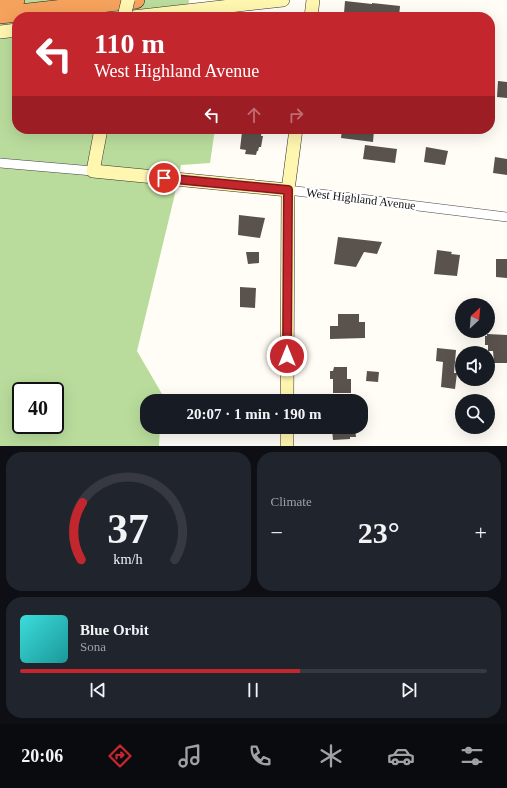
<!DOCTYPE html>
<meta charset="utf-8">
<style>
:root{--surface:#171b24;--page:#20242c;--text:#f1f3f6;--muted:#9ea1a6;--line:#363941;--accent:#c4262e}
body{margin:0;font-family:Georgia,serif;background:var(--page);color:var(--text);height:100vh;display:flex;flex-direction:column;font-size:15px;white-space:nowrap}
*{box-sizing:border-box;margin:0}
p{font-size:13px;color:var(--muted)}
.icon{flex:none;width:22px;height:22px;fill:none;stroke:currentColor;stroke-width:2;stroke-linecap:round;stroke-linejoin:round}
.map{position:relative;height:446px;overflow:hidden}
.sheet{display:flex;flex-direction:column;gap:6px;padding:6px;background:#0d0f14;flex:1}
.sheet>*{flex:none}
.banner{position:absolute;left:12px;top:12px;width:483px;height:122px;border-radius:16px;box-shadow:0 4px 16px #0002;background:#c4262e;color:#fff;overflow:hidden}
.needle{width:26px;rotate:26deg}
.buttons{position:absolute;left:455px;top:298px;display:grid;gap:8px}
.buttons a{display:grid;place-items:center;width:40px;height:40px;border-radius:50%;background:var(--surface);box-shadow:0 4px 16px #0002;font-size:20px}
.speed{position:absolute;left:12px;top:382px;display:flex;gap:8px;font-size:20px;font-weight:700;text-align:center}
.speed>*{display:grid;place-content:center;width:52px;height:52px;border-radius:50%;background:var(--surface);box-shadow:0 4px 16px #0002;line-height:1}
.speed .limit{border:2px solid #111;border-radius:6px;background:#fff;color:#111}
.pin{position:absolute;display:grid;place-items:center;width:34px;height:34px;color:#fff;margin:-17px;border:2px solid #fff;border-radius:50%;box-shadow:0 1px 4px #0007}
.me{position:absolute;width:44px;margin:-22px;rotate:0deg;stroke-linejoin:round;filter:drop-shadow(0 0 3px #0008)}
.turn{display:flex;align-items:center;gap:14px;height:84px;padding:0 16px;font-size:18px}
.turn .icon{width:52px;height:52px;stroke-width:2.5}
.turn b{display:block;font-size:28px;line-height:34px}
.lanes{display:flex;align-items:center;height:38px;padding:0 16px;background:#0003;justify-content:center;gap:20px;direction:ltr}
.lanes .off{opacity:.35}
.big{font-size:30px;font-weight:700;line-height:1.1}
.sheet .tile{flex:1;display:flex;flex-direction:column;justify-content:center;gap:6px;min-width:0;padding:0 14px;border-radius:16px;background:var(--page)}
.sheet .dial{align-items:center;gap:0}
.dial svg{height:104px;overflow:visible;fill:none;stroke:var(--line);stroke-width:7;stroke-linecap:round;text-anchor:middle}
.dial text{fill:var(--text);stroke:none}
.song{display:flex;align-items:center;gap:12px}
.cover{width:48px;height:48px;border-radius:6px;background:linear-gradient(135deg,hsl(180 70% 55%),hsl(180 70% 35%))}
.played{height:4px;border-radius:2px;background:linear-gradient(90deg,var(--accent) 60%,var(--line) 60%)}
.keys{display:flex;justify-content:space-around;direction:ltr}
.heat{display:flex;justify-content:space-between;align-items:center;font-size:22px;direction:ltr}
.sheet .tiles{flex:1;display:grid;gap:6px;grid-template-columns:1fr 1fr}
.tile:last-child{grid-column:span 2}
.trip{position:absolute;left:140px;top:394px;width:228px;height:40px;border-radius:16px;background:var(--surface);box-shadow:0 4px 16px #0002;font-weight:700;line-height:40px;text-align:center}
.tab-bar{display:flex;height:64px;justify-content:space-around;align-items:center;background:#090b0e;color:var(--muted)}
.tab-bar .icon{width:28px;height:28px}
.tab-bar .active{color:var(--accent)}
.tab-bar b{font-size:18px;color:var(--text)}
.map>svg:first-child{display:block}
</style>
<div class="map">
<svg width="507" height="446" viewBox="0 0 507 446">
<rect width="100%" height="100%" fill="#fffdf5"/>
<!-- forest -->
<path fill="#b9dc9c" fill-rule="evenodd" d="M0,0h189l-3,17h-169v112h198l-5,34 -29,2 -7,33 -37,153 25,43 -1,7h-14v26h13l-1,19h-159zM21,391h34v34h-34z"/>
<!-- building -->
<g fill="#5a524d">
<polygon points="345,1 372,4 372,3 400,6 399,17 364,13 363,15 344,13"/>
<polygon points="498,81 507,82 507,98 497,97"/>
<polygon points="249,129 262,129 261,136 263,136 261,147 259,147 258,151 257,151 256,155 245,154 246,150 240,149 242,132 248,133"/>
<polygon points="342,129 374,130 373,142 341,138"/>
<polygon points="365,145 397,149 395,163 363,159"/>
<polygon points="426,147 448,151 445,165 424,162"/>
<polygon points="495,157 507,159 507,175 493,173"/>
<polygon points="239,215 265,218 260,238 238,235"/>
<polygon points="338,237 382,242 377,254 364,252 356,267 334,264"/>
<polygon points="437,250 452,252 451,254 460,255 457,276 434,274"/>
<polygon points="246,252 259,252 259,263 248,264"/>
<polygon points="496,259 507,259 507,278 496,277"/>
<polygon points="240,287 256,288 255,308 240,307"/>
<polygon points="338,314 359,314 359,322 365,322 365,338 330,339 330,326 338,326"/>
<polygon points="487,334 507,335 507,363 494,363 493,351 488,351 488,345 485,345 485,336 487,336"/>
<polygon points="437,348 456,350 454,373 457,373 455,389 441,387 443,362 436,361"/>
<polygon points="334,367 347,367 347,379 351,379 351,393 333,393 333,379 330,379 330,371 333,371"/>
<polygon points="367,371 379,372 378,382 366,381"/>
<polygon points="334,427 349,427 350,429 355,428 356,437 350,437 350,439 333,440 332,429 335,429"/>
</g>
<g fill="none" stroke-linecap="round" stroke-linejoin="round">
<!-- street casing -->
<g stroke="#444" stroke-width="10">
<g id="street">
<polyline points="0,163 93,171"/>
<polyline points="288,190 507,217"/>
</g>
</g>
<!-- secondary casing -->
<g stroke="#333" stroke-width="14">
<g id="secondary">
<polyline points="133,17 283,0"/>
<polyline points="311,17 313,0"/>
<polyline points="0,32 17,30"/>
<polyline points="101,129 93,171 288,190"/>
<polyline points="287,401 288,190 296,129"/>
<polyline points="287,446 287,427"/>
</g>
</g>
<!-- highway casing -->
<g stroke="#222" stroke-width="18">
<g id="highway">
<polyline points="0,2 16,0"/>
<polyline points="0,15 136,0"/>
</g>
</g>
<!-- street -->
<use href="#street" stroke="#fff" stroke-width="9"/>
<!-- secondary -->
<use href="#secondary" stroke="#fff6b0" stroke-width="13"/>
<!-- highway -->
<use href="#highway" stroke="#f5a25d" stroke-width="17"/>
<!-- secondary-bridge casing -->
<g stroke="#333" stroke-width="14" stroke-linecap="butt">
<polyline id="secondary-bridge" points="124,17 128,0"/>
</g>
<!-- secondary-bridge -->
<use href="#secondary-bridge" stroke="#fff6b0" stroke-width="13"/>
</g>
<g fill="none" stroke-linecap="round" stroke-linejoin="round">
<!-- route casing -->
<g stroke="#7f191e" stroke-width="10">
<polyline id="route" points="164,178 288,190 287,356"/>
</g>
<!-- route -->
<use href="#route" stroke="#c4262e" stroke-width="7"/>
</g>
<g text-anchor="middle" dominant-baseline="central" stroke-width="4" stroke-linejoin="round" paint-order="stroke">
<!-- street labels -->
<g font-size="12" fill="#111" stroke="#fff">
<text transform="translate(361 199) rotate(7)">West Highland Avenue</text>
</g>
</g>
</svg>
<div class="buttons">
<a><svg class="needle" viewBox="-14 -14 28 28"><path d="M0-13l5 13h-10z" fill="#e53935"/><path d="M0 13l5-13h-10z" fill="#9ea1a6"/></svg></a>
<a><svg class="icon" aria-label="sound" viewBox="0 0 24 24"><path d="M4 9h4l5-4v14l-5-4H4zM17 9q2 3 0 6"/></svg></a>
<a><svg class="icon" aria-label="search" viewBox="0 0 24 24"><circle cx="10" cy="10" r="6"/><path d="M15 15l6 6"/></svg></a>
</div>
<div class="speed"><div class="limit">40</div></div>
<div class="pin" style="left:164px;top:178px;background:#d93025"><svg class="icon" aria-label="arrive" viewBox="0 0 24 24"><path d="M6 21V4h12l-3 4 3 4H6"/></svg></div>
<svg class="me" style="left:287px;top:356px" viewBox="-20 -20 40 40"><circle r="17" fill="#c4262e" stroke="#fff" stroke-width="3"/><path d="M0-11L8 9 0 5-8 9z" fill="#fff"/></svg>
<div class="trip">20:07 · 1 min · 190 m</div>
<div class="banner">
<div class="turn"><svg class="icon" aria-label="left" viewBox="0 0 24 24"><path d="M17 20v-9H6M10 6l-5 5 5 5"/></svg><div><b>110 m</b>West Highland Avenue</div></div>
<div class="lanes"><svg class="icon" aria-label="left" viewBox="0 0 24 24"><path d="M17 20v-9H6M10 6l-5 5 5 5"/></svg><svg class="icon off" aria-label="ahead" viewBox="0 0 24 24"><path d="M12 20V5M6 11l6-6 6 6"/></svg><svg class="icon off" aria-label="right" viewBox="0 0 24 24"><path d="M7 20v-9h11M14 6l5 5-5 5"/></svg></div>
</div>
</div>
<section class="sheet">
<div class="tiles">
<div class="tile dial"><svg viewBox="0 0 100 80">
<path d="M14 69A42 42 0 1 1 86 69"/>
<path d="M14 69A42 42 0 0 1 15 25" stroke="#c4262e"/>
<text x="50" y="56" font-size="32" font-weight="700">37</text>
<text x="50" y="72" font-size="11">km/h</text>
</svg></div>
<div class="tile"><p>Climate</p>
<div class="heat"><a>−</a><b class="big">23°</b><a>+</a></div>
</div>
<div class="tile">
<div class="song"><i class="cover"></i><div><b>Blue Orbit</b><p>Sona</p></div></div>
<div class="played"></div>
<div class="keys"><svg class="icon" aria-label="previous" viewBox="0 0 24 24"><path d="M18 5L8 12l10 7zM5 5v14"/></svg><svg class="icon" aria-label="pause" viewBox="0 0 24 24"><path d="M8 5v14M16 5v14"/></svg><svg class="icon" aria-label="next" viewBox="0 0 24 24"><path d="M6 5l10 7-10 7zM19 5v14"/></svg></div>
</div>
</div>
</section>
<nav class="tab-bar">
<b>20:06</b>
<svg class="icon active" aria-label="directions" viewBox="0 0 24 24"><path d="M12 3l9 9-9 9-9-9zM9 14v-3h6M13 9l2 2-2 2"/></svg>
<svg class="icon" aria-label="music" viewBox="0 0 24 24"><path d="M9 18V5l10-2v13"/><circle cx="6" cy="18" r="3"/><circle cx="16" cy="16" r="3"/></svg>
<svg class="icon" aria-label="phone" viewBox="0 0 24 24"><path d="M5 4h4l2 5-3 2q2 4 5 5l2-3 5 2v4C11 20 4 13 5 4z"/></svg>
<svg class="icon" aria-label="climate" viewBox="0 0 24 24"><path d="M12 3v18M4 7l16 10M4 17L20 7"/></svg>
<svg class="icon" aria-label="car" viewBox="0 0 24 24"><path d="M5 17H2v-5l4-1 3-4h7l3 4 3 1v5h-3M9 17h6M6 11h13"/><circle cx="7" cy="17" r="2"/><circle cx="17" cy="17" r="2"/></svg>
<svg class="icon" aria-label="filters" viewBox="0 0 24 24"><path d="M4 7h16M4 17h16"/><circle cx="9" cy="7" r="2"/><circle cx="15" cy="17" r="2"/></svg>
</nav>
